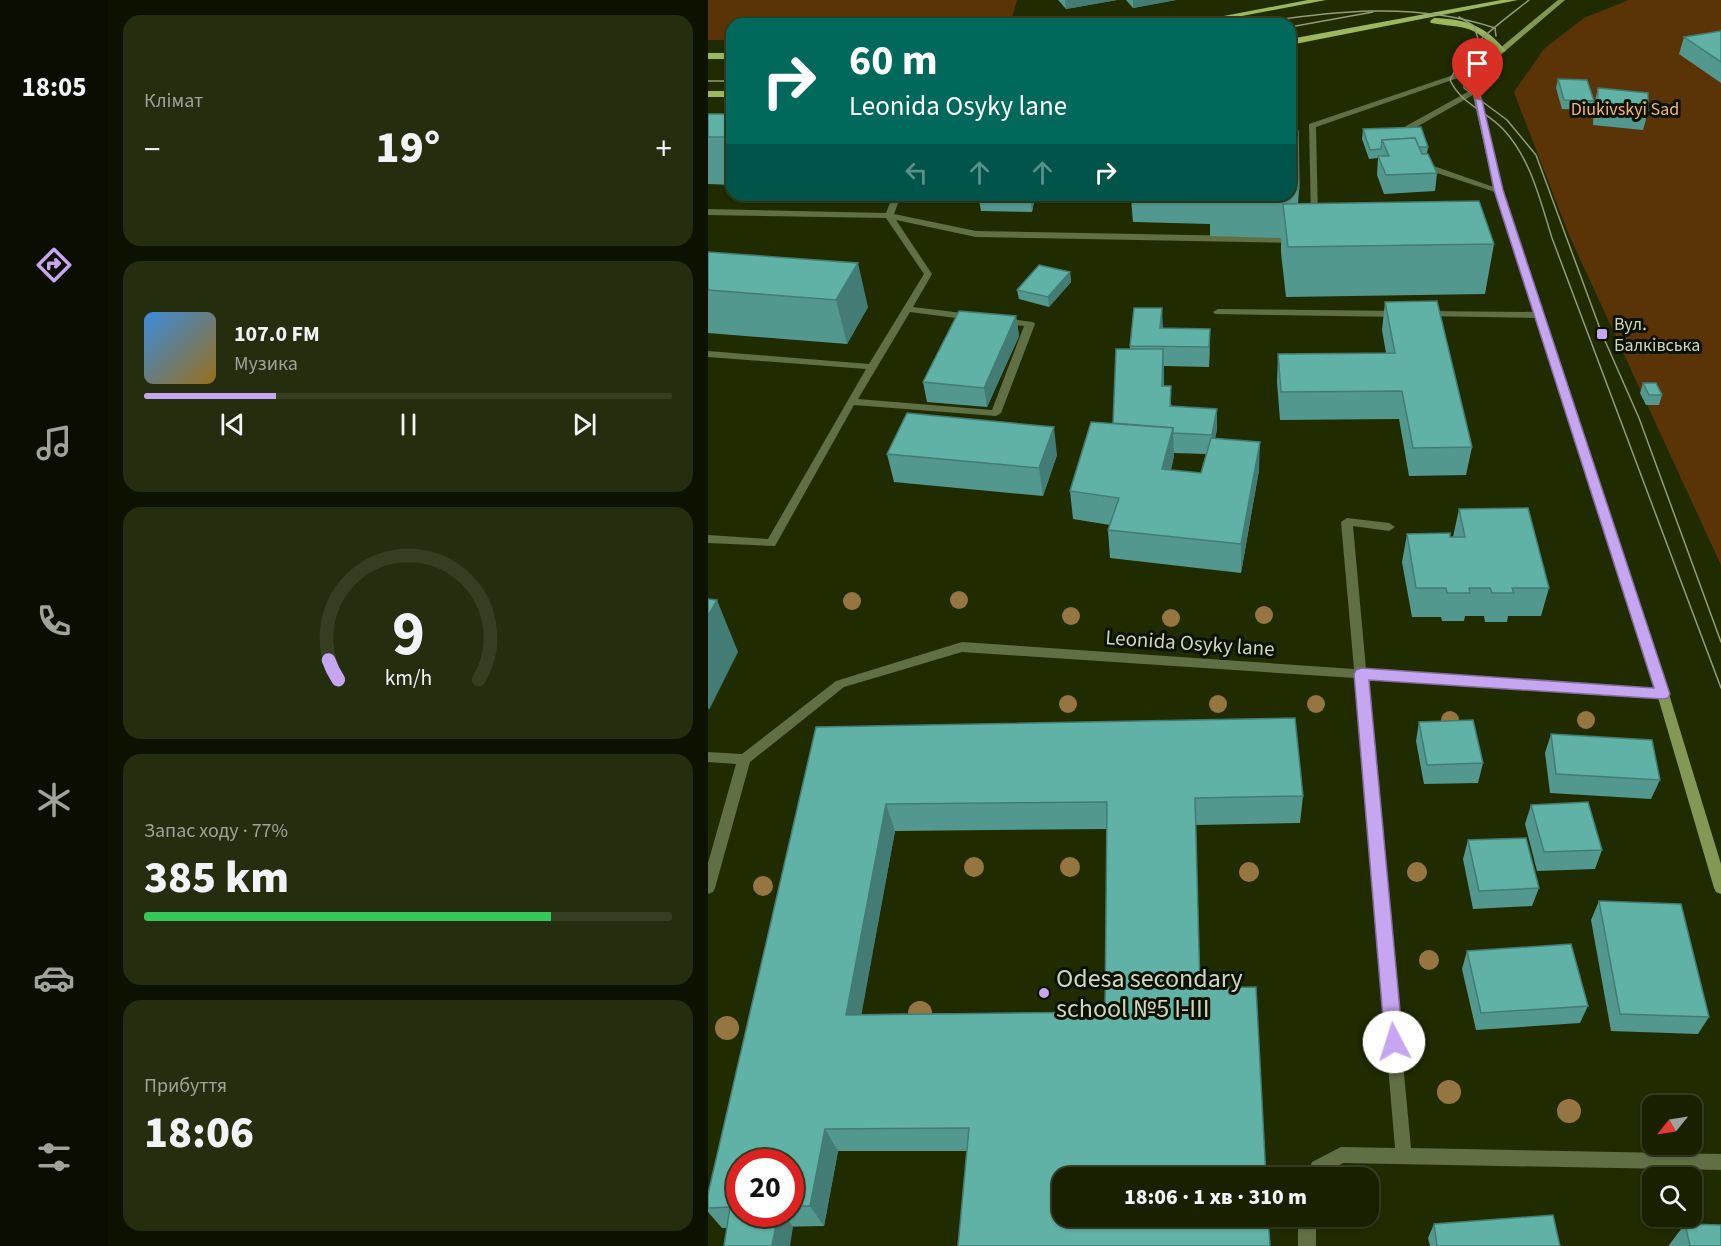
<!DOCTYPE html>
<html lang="uk">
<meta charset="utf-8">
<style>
:root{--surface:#182000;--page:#252d0f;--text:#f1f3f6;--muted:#9fa399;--line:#363e22;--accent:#c6a6f0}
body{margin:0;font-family:"Source Sans 3",sans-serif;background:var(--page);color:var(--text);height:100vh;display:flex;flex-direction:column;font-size:22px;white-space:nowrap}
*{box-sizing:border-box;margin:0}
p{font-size:20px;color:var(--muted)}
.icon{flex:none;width:33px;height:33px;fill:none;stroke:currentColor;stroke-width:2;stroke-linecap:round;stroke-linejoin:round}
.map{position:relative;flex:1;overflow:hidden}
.side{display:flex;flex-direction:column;gap:15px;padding:15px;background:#0d1200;width:600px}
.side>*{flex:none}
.guide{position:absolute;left:18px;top:18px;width:570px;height:183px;border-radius:18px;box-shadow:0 2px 4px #0004,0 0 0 2px var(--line);background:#00695c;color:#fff;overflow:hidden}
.needle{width:39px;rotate:240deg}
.tools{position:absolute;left:934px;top:1095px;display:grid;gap:12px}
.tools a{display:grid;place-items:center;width:60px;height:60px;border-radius:12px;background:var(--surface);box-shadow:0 2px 4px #0004,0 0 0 2px var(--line);font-size:30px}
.speed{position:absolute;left:18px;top:1149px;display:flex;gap:12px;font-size:30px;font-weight:700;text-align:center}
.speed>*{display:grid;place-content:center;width:78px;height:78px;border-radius:50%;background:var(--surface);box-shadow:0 2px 4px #0004,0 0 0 2px var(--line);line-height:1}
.speed .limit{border:9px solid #d22;background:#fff;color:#111}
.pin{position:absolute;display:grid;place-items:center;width:51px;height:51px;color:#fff;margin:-62px -26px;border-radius:50% 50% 50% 0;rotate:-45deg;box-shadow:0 0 6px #0007}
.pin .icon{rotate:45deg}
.me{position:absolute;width:66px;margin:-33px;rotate:355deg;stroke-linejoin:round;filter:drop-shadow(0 0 4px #0008)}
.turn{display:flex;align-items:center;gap:21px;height:126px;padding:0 24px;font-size:27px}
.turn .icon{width:78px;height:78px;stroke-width:2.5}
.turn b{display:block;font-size:42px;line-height:51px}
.lanes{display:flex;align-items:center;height:57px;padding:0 24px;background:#0003;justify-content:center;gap:30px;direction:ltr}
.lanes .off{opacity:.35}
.big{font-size:45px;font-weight:800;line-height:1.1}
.side .card{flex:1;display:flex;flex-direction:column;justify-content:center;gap:9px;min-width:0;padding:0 21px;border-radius:18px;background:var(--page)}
.side .dial{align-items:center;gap:0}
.dial svg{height:156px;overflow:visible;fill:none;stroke:var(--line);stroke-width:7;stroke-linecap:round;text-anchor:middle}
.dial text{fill:var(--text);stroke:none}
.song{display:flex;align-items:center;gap:18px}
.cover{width:72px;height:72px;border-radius:9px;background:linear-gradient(135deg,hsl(210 70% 55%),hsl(40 70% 35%))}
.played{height:6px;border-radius:3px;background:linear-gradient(90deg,var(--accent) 25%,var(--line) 25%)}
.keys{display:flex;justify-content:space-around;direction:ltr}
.heat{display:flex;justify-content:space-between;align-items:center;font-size:33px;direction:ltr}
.charge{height:9px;border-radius:4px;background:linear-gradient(90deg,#34c759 77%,var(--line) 0)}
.trip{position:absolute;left:344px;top:1167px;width:327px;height:60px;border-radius:18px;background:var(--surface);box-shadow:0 2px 4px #0004,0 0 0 2px var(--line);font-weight:800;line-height:60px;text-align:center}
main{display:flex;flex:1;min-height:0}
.dock{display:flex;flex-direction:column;width:108px;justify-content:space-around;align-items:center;background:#0a0d00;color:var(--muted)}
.dock .icon{width:42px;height:42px}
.dock .on{color:var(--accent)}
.dock b{font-size:27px;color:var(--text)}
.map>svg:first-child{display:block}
</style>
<main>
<nav class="dock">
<b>18:05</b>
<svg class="icon on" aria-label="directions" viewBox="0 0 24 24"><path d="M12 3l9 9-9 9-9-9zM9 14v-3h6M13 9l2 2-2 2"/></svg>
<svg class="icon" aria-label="music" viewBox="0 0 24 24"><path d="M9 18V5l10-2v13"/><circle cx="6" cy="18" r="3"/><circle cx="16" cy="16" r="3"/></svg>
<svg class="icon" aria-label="phone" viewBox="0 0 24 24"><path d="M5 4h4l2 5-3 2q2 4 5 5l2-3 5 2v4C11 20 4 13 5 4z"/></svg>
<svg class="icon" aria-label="climate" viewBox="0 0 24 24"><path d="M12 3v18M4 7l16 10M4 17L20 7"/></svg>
<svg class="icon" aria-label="car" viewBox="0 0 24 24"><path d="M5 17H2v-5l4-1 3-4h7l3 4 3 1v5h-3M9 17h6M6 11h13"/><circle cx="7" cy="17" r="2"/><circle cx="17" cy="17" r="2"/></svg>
<svg class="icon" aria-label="filters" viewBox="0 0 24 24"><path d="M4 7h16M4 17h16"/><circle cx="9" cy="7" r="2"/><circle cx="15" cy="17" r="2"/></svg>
</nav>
<section class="side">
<div class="card"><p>Клімат</p>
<div class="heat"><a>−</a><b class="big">19°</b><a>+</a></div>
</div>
<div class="card">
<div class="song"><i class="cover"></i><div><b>107.0 FM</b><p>Музика</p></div></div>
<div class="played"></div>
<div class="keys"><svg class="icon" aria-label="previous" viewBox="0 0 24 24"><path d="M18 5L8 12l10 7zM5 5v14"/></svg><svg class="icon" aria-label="pause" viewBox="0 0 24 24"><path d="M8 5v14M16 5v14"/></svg><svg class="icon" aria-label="next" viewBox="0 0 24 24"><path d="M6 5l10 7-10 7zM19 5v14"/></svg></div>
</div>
<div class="card dial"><svg viewBox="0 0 100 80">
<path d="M14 69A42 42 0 1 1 86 69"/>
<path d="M14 69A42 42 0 0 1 9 59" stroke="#c6a6f0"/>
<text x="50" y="56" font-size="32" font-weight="700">9</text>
<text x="50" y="72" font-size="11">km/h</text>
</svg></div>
<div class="card"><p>Запас ходу · 77%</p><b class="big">385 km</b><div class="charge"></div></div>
<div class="card"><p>Прибуття</p><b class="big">18:06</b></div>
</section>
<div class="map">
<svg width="1013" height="1246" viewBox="0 0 1013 1246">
<rect width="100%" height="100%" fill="#202b00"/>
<!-- green -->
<g fill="#5a3407">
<polygon points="0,0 309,0 303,21 277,24 24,24 24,40 0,40"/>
<polygon points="921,0 1013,0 1013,565 861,235 806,92 836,49 876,18"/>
</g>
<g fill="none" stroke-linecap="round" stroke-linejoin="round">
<!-- lane -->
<g fill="#616f45" fill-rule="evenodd">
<polygon points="769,67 776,69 608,127 610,217 603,219 601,124"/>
<polygon points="765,89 772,91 705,129 711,142 704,144 697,128 698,126"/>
<polygon points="713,162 719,162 720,164 794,190 787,192 714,168"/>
<polygon points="185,195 193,195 186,214 268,231 588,237 592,240 588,243 268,237 188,220 224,274 205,307 263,314 268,317 263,320 202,312 150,399 284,410 316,326 295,324 290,321 295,318 325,322 327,324 293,413 288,416 146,405 67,546 0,543 0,535 60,539 158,369 0,357 0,351 161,364 216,274 178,218 0,215 0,209 178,213"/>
<polygon points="510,309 692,311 697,314 692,317 507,314 505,312"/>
<polygon points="718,311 831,312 836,315 831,318 715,316 713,314"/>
<polygon points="639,518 681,523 687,527 681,531 645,526 658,669 955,689 959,691 961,694 959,697 955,699 659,679 703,1148 1013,1154 1013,1170 635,1163 616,1174 615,1178 598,1178 604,1162 633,1147 687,1148 647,678 254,652 136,687 42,762 7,888 5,892 0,894 0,863 28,764 0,762 0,752 34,754 128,681 254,642 646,669 633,522"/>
<rect x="590" y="1216" width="18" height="30"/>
</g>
<!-- secondary -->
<polygon fill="#829854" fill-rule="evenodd" points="850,0 857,0 775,70 772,91 794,190 961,694 1013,864 1013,894 1008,892 1006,888 949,694 786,190 764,91 764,83 769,67"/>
<!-- primary -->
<g fill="#9cb85e" fill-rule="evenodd">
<polygon points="600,0 618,0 492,24 474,24"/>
<polygon points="793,0 810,0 582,45 582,39"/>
<path d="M726,18c32,1 52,8 72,33l-7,2c-27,-30 -32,-24 -68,-30l-1,-2z"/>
<rect x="0" y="53" width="24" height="6"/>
<rect x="0" y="91" width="24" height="6"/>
</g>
<!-- tram -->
<g stroke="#919b7d" stroke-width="1.5">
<path d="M821,0c-29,23 -63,46 -79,80 11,24 36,31 53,49 28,30 37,71 49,109l169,450"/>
<polyline points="751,17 766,26 771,42"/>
<path d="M541,24c82,-13 166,-23 246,4l1,8"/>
<polyline points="582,27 665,12"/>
<polyline points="768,57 756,75 756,88 799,120 828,155 894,334 931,418 1013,642"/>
<polyline points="0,81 24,81"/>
</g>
</g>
<!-- trees -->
<g fill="#967640">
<circle cx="251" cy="600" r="9"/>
<circle cx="144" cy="601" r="9"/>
<circle cx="556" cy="615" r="9"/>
<circle cx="363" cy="616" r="9"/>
<circle cx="463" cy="618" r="9"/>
<circle cx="360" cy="704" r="9"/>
<circle cx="510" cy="704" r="9"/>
<circle cx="608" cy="704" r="9"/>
<circle cx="742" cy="720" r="9"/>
<circle cx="878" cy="720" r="9"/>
<circle cx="266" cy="867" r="10"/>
<circle cx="362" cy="867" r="10"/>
<circle cx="541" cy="872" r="10"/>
<circle cx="709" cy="872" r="10"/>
<circle cx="55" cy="886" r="10"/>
<circle cx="721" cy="960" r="10"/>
<circle cx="212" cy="1013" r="12"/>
<circle cx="19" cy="1028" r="12"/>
<circle cx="741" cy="1092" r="12"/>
<circle cx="861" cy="1111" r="12"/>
</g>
<!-- wall -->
<g fill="#53988f" fill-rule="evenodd">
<polygon points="350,0 409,0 358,9"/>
<polygon points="418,0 468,0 425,8"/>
<polygon points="1013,31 1013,83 971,54 976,37"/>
<polygon points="850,79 886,101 884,110 854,109 848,88"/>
<polygon points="890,88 940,112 935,130 885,125 886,105"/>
<polygon points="0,114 24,114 24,185 0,184"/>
<polygon points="655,129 720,147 719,154 729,173 727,191 676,194 669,175 670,158 661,159 654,139"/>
<polygon points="582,131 591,189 590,204 786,244 777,294 578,297 573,253 573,238 502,236 502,224 425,222 423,199 327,197 324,212 273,211 270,195 582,195"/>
<polygon points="0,252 160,307 139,344 0,333"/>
<polygon points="362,272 363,282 341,307 311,299 309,290"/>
<polygon points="677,302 764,447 758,475 701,476 691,419 572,420 569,382 570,354 678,353 674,330"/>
<polygon points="308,316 311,336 279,407 219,402 215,382"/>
<path d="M502,329l-1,38 -45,-1v20l8,20 45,23 -2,9 44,32 -18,103 -131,-15 -2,-28 2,-5 -37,-6 -3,-28 43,-68 17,-74v-3zM466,453l32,1 -5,19 -30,-3 3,-14z"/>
<polygon points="935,383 954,395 951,405 938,405 932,393"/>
<polygon points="179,454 349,455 335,496 186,482"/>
<polygon points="751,509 841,588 833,616 800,616 799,622 777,622 776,616 757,616 756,621 734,621 733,617 704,617 694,562 699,534 745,537"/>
<polygon points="711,722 775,763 770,783 716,784 708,741"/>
<path d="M108,727l487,69 -3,27 -104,2 4,163 -233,163h-129l-14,75 -102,2 -14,-16v-18zM399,829l-2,183 -244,2 34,-183zM82,1162v52h-50z"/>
<polygon points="843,734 952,780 943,799 842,793 837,753"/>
<polygon points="823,805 894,850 887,869 829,871 817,824"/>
<polygon points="760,840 831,888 824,906 765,909 755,859"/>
<polygon points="891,901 1001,1017 990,1034 903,1031 883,920"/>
<polygon points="759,951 880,1006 872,1023 768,1030 754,969"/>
<polygon points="726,1224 852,1246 722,1246 720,1238"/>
<polygon points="977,1224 1013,1246 961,1246 961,1245"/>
</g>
<!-- shaded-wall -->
<g fill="#437c74">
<polygon points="357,0 409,0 358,9"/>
<polygon points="425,0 468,0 425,8"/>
<polygon points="322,195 327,195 324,212"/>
<polygon points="150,263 160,307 139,344 128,300"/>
<polygon points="362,272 363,282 341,307 340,297"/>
<polygon points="454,308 455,328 453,348 452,328"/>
<polygon points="308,316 311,336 279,407 276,388"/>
<polygon points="502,329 502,349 501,367 501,347"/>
<polygon points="455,349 456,368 455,405 454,386"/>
<polygon points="509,409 509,429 504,454 504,435"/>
<polygon points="346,427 349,455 335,496 331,468"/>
<polygon points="465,428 466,456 455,498 454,469"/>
<polygon points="552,442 551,470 533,573 533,544"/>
<polygon points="9,600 30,652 1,710 0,707 0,616"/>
<polygon points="178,804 187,831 149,1039 138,1015"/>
<polygon points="117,1129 130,1151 116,1226 102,1206"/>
<polygon points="70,1214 76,1214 85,1227 82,1246 64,1246"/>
</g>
<!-- building -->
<g fill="#60b1a6" stroke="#437c74" stroke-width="1.5" fill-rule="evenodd">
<polygon points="1013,31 1013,62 976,37"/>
<polygon points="850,79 879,80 886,101 856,100"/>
<polygon points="890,88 940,93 940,112 889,107"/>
<rect x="0" y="114" width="24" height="23"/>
<polygon points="713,127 720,147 711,147 707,138 674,140 673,149 662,150 655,129"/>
<polygon points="582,131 590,131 591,189 582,189"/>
<polygon points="707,138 714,154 720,154 729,173 678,175 670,156 681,156 674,140"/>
<polygon points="771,201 786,244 580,247 575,204"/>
<polygon points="0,252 150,263 128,300 0,290"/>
<polygon points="331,265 362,272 340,297 309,290"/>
<polygon points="729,301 764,447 705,448 694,391 573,392 570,354 687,353 677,302"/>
<polygon points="426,308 454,308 452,328 502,329 501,347 422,346"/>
<polygon points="251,311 308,316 276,388 215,382"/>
<polygon points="408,349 455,349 454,386 463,386 462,406 509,409 504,435 465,433 465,428 405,423"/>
<polygon points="935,383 948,383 954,395 941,395"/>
<polygon points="199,413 346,427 331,468 179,454"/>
<polygon points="383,422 465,428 454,469 493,473 503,438 552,442 533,544 400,530 411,498 362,491"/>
<polygon points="820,508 841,588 804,588 806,593 784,593 782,588 761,588 762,593 739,593 738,588 708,588 699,534 742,533 742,537 757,537 751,509"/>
<polygon points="0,599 9,600 0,616"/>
<path d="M587,718l8,78 -108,2 5,190 56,-1 10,191h-204v38h206l2,30h-312l11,-118 -144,1 -15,77h-20v-44h-50v52h38l-6,32h-48l6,-39 -22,1v-14l108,-467zM399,802l-2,210 -259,3 40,-211z"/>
<polygon points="765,720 775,763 719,765 711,722"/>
<polygon points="843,734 944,740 952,780 848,774"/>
<polygon points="880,802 894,850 836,852 823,805"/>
<polygon points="818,838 831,888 771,891 760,840"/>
<polygon points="891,901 973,904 1001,1017 912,1014"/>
<polygon points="863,944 880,1006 773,1013 759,951"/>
<polygon points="845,1215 852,1246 729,1246 726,1224"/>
<polygon points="977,1224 1013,1225 1013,1246 982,1246"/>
</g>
<!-- route -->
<polygon fill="#c6a6f0" stroke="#816c9c" stroke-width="1.5" points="767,98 774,100 795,190 962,694 960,698 955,699 661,680 695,1042 692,1048 686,1050 680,1048 677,1042 646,674 648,670 653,668 946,688 786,190"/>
<!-- markers -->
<g fill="#c6a6f0" stroke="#0c1102" stroke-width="2">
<rect x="888" y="328" width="12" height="12" rx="3"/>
<circle cx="336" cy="993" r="6"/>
</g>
<g text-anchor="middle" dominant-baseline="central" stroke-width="6" stroke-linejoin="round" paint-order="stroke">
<!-- far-park labels -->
<g font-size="18" fill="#f7b475" stroke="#0c1102">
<text x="917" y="109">Diukivskyi Sad</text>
</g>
<!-- far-poi labels -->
<g font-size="18" fill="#cdd6be" stroke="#0c1102" text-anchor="start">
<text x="906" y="324">Вул.<tspan x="906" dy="21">Балківська</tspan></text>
</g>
<!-- street labels -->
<g font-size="21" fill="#cdd6be" stroke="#0c1102">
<text transform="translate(482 643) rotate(4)">Leonida Osyky lane</text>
</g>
<!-- near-poi labels -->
<g font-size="26" fill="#cdd6be" stroke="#0c1102" text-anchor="start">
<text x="348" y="978">Odesa secondary<tspan x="348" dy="30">school №5 I-III</tspan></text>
</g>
</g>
</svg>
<div class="tools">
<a><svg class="needle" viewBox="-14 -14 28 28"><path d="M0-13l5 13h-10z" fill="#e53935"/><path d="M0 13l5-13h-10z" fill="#9fa399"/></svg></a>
<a><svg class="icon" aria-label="search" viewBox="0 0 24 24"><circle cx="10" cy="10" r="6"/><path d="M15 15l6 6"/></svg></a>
</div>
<div class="speed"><div class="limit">20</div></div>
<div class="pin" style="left:770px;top:100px;background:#d93025"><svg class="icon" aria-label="arrive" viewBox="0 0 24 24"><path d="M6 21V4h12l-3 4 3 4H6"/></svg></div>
<svg class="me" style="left:686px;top:1042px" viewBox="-20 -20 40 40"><circle r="19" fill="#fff"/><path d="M0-13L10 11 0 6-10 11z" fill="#c6a6f0"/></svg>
<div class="trip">18:06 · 1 хв · 310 m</div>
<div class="guide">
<div class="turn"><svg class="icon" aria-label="right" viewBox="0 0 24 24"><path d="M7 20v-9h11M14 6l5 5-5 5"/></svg><div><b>60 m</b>Leonida Osyky lane</div></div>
<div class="lanes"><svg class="icon off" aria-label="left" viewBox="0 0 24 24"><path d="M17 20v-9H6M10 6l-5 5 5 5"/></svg><svg class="icon off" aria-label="ahead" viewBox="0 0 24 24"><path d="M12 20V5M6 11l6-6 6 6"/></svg><svg class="icon off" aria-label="ahead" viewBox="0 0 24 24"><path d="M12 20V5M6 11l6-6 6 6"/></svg><svg class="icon" aria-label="right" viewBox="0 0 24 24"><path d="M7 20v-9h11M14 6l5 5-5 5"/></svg></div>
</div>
</div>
</main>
